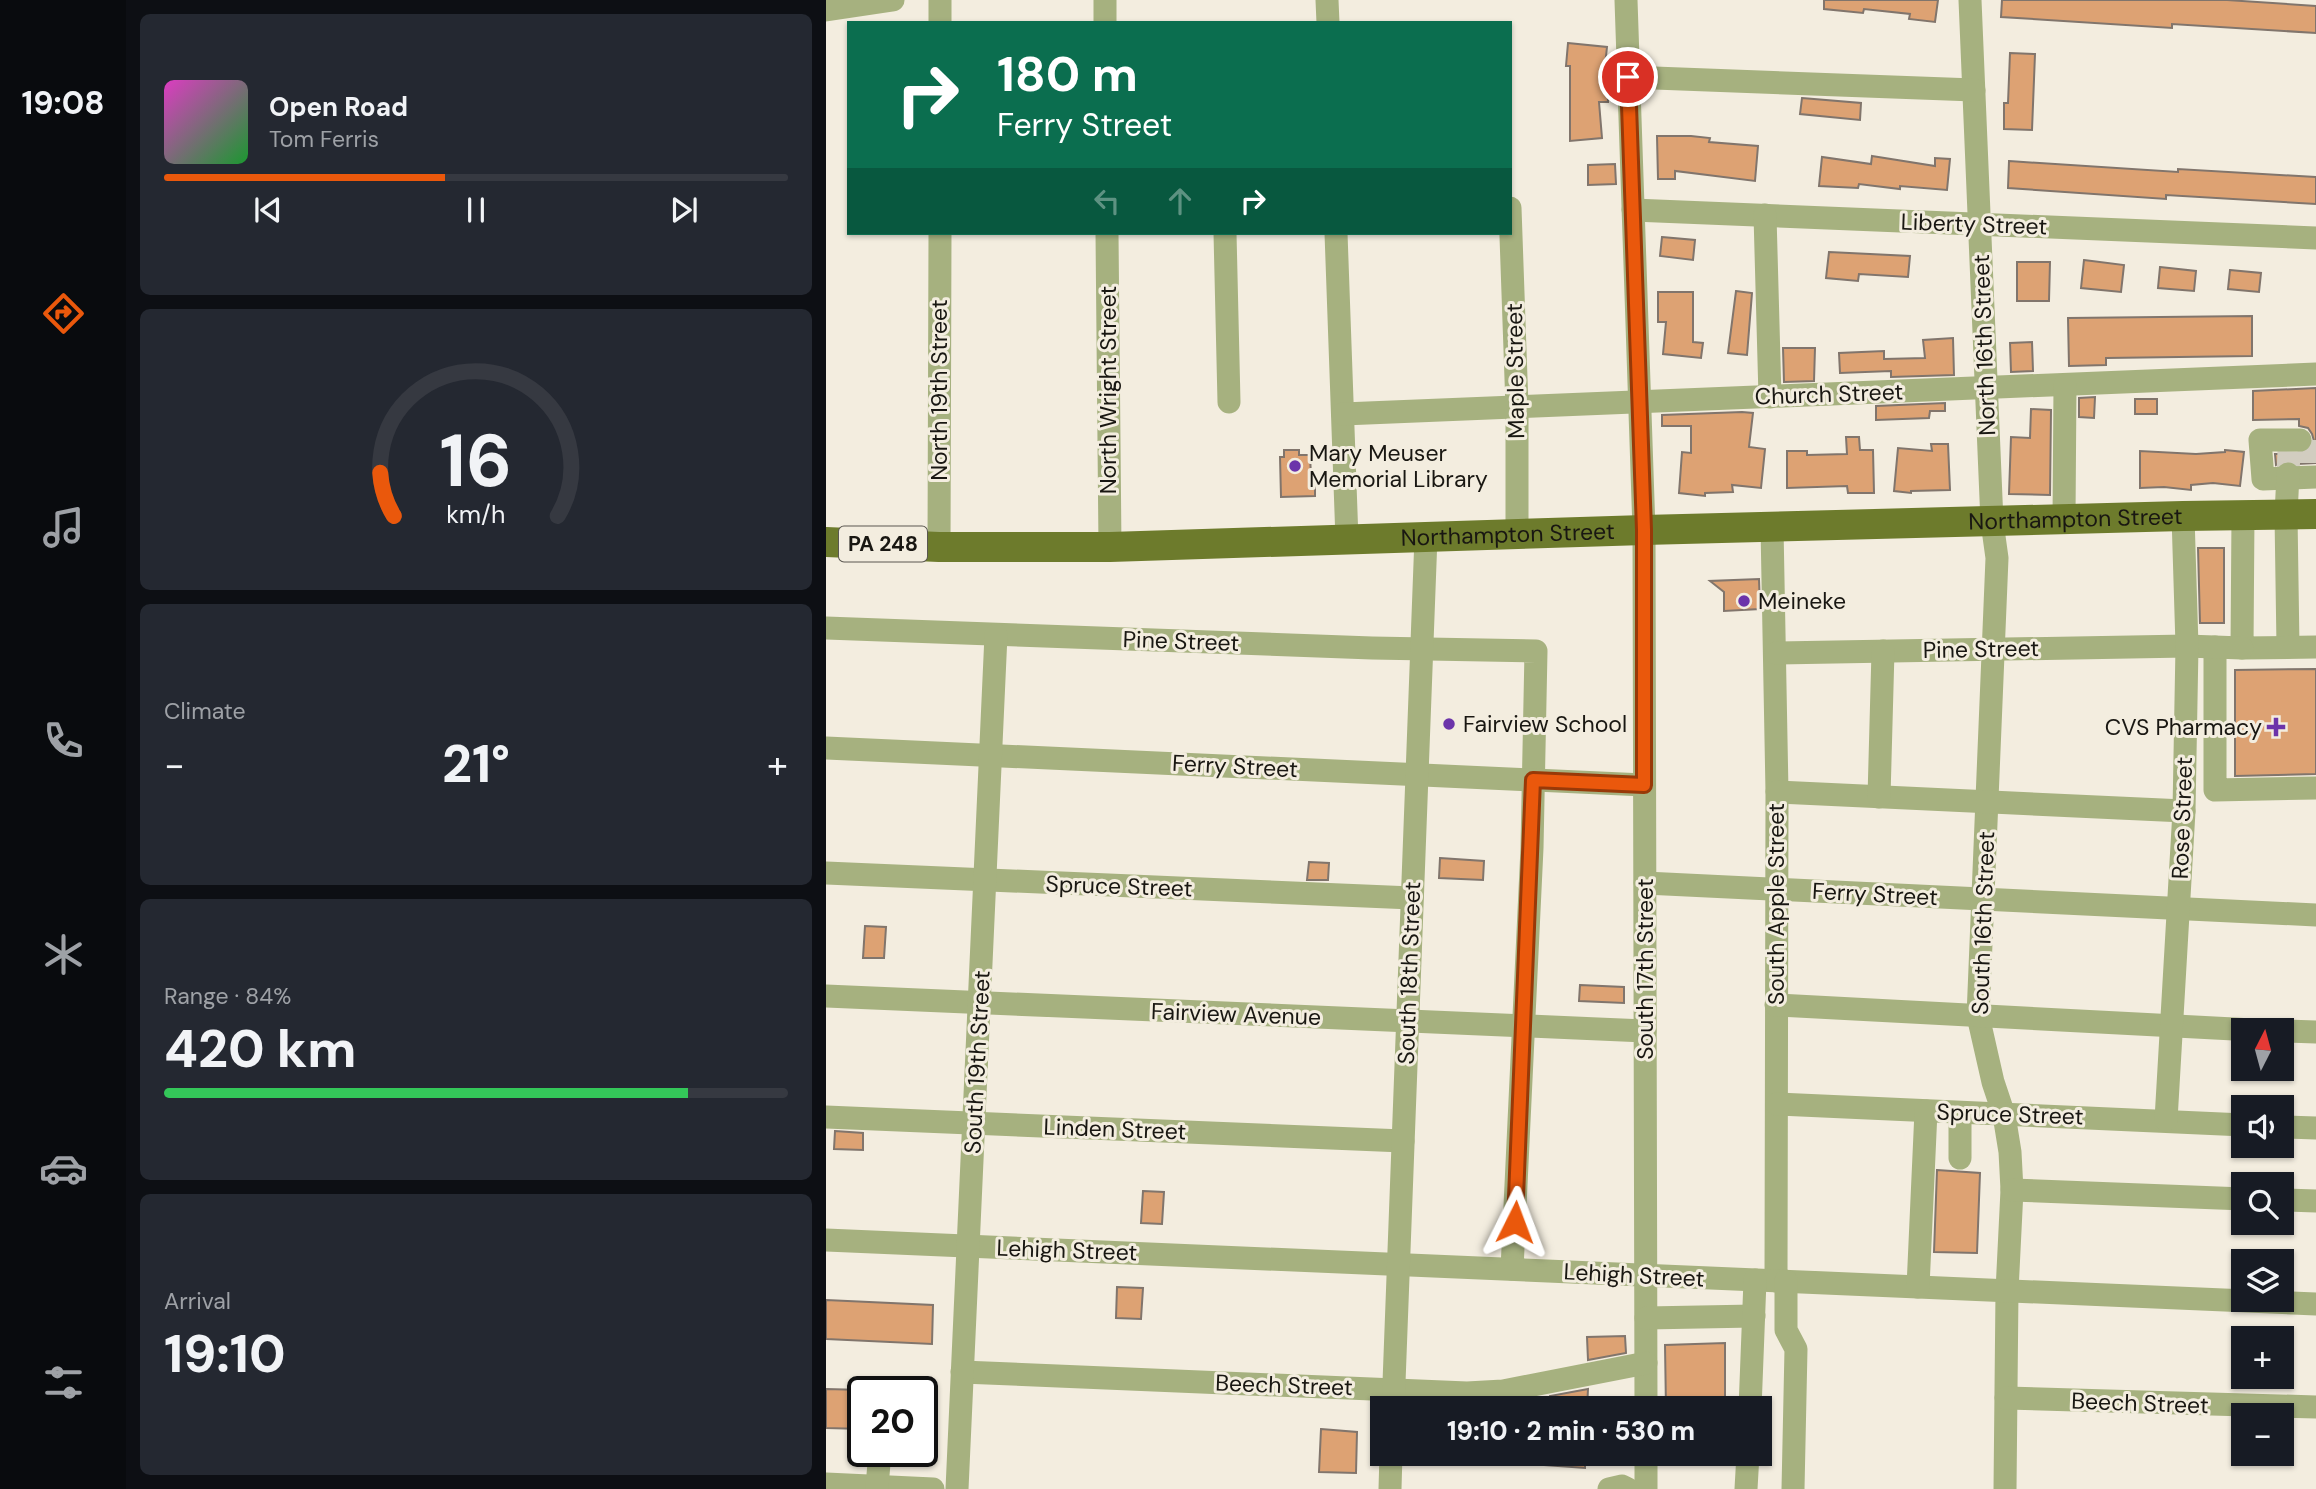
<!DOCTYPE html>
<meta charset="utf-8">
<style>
:root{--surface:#171b24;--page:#242831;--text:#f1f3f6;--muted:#9ea1a6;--line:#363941;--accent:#ea580c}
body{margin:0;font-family:"DM Sans",sans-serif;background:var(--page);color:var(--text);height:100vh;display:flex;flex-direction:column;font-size:26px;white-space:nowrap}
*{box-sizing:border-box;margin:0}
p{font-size:23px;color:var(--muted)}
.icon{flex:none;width:38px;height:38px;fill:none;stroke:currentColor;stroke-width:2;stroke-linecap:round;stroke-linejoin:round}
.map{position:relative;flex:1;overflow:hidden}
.drawer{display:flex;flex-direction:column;gap:14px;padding:14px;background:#0d0f14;width:700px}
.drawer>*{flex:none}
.top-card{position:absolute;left:21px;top:21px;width:665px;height:214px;border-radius:0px;box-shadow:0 2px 5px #0004;background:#0b6e4f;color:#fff;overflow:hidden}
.needle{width:46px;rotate:6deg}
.tools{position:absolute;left:1405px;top:1018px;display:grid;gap:14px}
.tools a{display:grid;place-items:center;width:63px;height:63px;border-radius:0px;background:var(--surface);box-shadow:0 2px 5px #0004;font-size:35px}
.speed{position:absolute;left:21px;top:1376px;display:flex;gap:14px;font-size:35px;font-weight:700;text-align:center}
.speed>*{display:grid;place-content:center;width:91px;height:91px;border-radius:50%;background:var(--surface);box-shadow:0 2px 5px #0004;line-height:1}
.speed .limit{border:4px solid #111;border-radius:10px;background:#fff;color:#111}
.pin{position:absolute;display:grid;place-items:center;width:60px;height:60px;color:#fff;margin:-30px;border:4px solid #fff;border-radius:50%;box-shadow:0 2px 7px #0007}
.me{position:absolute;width:77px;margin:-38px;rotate:3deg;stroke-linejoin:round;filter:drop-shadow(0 0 5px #0008)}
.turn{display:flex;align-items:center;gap:24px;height:147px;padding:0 35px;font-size:32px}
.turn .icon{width:91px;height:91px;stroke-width:2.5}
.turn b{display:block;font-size:49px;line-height:60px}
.lanes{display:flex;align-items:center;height:66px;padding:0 35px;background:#0003;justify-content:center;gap:35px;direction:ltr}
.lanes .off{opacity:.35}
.big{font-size:52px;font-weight:800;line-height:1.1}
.drawer .tile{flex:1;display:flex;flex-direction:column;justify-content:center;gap:10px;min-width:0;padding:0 24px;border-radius:10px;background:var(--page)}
.drawer .dial{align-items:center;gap:0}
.dial svg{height:182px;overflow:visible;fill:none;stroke:var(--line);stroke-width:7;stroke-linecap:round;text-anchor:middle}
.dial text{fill:var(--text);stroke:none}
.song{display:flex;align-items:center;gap:21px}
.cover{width:84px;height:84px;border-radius:10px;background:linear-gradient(135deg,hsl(310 70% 55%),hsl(130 70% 35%))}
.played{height:7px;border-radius:4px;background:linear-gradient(90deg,var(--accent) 45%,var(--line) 45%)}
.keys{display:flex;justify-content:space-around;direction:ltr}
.heat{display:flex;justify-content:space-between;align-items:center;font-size:38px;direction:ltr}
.charge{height:10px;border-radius:5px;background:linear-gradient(90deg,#34c759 84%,var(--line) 0)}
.trip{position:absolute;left:544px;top:1396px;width:402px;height:70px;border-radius:0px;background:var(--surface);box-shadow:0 2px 5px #0004;font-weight:800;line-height:70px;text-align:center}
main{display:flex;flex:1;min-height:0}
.tabs{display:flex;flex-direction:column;width:126px;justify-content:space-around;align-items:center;background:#090b0e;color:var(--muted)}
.tabs .icon{width:49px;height:49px}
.tabs .active{color:var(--accent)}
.tabs b{font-size:32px;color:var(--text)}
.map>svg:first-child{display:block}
</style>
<main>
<nav class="tabs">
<b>19:08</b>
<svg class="icon active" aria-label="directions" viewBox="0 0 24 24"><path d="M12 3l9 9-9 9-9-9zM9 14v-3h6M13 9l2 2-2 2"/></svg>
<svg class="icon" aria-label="music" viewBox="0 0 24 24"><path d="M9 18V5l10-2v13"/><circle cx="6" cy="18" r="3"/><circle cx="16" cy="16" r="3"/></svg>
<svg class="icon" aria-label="phone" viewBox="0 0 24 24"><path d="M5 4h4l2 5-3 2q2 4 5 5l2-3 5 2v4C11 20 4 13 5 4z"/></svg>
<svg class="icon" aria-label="climate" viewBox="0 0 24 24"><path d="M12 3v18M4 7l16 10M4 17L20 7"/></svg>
<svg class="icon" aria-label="car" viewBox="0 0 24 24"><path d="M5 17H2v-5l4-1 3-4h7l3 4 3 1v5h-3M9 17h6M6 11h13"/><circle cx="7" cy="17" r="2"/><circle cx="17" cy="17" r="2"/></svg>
<svg class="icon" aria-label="filters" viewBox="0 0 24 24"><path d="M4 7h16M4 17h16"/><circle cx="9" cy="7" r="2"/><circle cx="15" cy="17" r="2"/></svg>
</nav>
<section class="drawer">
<div class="tile">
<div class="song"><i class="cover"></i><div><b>Open Road</b><p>Tom Ferris</p></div></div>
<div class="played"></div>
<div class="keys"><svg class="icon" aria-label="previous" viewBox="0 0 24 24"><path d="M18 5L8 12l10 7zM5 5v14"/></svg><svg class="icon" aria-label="pause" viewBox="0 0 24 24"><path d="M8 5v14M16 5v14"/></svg><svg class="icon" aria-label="next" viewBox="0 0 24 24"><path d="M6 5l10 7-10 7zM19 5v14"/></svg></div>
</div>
<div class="tile dial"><svg viewBox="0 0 100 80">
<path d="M14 69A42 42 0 1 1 86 69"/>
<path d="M14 69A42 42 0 0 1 8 50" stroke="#ea580c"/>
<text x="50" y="56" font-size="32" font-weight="700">16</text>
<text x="50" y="72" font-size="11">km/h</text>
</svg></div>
<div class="tile"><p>Climate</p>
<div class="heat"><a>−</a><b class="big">21°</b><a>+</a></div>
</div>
<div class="tile"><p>Range · 84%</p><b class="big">420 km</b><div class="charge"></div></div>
<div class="tile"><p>Arrival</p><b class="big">19:10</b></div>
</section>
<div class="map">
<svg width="1490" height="1489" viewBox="0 0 1490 1489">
<rect width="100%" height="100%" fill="#f3eddf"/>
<!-- building -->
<g fill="#dda273" stroke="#81756c" stroke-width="2">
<polygon points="998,0 1112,0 1109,22 1083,19 1084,14 1038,9 1037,13 998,9"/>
<polygon points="1176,0 1401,0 1490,6 1490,33 1346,24 1346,28 1175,17"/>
<polygon points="742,43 781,47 778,75 781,75 782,102 773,102 776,138 744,141 744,66 740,66"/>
<polygon points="1184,53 1209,54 1206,130 1178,129 1178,103 1182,103"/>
<polygon points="976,98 1035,103 1034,120 974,114"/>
<polygon points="831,136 865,136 884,138 883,142 932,146 929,181 849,171 849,179 832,179"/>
<polygon points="1046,156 1109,166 1109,158 1124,159 1121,190 1074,186 1074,189 1033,184 1032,188 993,186 996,157 1045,164"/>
<polygon points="1183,161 1352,172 1352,169 1490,177 1490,204 1340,195 1340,199 1182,188"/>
<polygon points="789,164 790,184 762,185 762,165"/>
<polygon points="836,237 869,240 867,260 834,256"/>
<polygon points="1003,252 1084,256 1082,277 1033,274 1032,281 1000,278"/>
<polygon points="1258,260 1298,265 1295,292 1255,288"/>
<polygon points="1191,262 1224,262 1223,301 1191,301"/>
<polygon points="1334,267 1370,271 1368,291 1332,288"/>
<polygon points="1404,270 1435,273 1433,292 1402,289"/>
<polygon points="910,291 926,293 921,355 902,353"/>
<polygon points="832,292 867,292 867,342 877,343 875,358 837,354 840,322 832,322"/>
<polygon points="1426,316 1426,356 1280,358 1280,365 1243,366 1242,318"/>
<polygon points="1127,338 1128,375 1065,377 1065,371 1014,373 1013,353 1058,351 1058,359 1099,358 1097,340"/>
<polygon points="1206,342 1207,371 1185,372 1184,343"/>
<polygon points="957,348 989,348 988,381 958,382"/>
<polygon points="1490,388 1490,463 1471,464 1462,460 1450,465 1449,454 1474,454 1482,452 1488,441 1486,434 1482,428 1473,426 1473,419 1427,420 1427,391"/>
<polygon points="1269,397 1268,418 1253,417 1253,398"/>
<rect x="1309" y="399" width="22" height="15"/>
<polygon points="1119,403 1119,411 1104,411 1103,418 1050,420 1050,406"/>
<polygon points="1205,409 1225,410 1224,495 1183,494 1185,437 1204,438"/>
<polygon points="916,412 927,413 923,447 939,449 935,488 906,485 907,492 879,493 879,496 853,493 856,452 865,453 865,426 836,426 836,415"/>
<polygon points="1020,437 1033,437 1034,450 1047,450 1048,493 1022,493 1021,486 961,488 961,451 981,451 981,455 1021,454"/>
<polygon points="1105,444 1122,444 1124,490 1085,491 1085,493 1068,491 1072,448 1106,451"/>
<polygon points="458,450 473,450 473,455 484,455 485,476 489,476 489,496 455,497 454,457 458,457"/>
<polygon points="1399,450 1418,452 1414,486 1387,483 1365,485 1365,490 1338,487 1314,488 1314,451 1370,454 1399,452"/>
<polygon points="1372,548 1398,548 1398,623 1374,623"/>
<polygon points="933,579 934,609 898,611 898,592 884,581"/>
<polygon points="1490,669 1490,774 1409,776 1409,670"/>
<polygon points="614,858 658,861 657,880 613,878"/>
<polygon points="483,862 503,863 502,880 481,880"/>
<polygon points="39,926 60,927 58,958 37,958"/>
<polygon points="754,985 798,987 798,1003 753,1001"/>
<polygon points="9,1131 37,1133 37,1150 8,1149"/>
<polygon points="1111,1170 1154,1173 1151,1253 1108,1252"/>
<polygon points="317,1191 338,1192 336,1224 315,1223"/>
<polygon points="291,1287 317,1288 315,1319 290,1318"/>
<polygon points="0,1300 107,1305 106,1344 0,1339"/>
<polygon points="799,1336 800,1353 762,1360 761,1337"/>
<polygon points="899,1343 899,1409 840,1409 839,1345"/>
<polygon points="0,1389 37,1390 37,1429 0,1428"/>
<polygon points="762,1389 761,1409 724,1409 724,1396"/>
<polygon points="495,1429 531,1432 530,1473 493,1472"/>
<polygon points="706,1454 759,1454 759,1468 705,1464"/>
</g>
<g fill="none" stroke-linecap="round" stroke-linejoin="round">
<!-- minor-tunnel -->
<g stroke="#d2cdc0" stroke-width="23" stroke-dasharray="23 11" stroke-linecap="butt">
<polyline points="1483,440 1483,473"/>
<polyline points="1462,474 1463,451"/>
</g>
<!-- minor -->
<g stroke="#a6b17f" stroke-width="23">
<polyline points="279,0 279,23"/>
<polyline points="501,0 502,23"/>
<polyline points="800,0 818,530 820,1409"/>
<polyline points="1144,0 1166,522 1171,558 1152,1016 1167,1082 1178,1115 1184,1152 1186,1190 1181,1291 1179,1489"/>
<polyline points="0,10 67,0"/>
<polyline points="114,23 114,0"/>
<polyline points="802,77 1148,90"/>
<polyline points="684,208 691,407 691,535"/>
<polyline points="807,210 1490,238"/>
<polyline points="939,215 944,397"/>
<polyline points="281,233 284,547"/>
<polyline points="399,233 403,402"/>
<polyline points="510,233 521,540"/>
<polyline points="517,414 1490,374"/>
<polyline points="1474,440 1434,440 1437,479 1490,477"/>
<polyline points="1462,474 1460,515 1462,647"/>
<polyline points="1417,515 1416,648 1490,647"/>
<polyline points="1238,519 1239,385"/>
<polyline points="946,527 951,792 950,1281"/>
<polyline points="113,547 114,233"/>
<polyline points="0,628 546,648 710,651 706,848 686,1269"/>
<polyline points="1389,647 1389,790 1490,788"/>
<polyline points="950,653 1361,646 1416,648"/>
<polyline points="0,748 818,785"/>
<polyline points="951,792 1358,811"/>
<polyline points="1053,797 1057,651"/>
<polyline points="0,873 586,898"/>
<polyline points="819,883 1490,915"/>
<polyline points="0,996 819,1031"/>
<polyline points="950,1005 1446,1031"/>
<polyline points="1456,1031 1490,1032"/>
<polyline points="951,1104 1418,1125"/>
<polyline points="0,1117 577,1141"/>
<polyline points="1340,1120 1358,811 1361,646 1357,516"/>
<polyline points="1456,1127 1490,1128"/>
<polyline points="1134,1158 1134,1113"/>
<polyline points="1186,1190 1418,1199"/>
<polyline points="1456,1200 1490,1201"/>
<polyline points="0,1240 1490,1304"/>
<polyline points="960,1281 960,1330 970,1349 967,1489"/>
<polyline points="1092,1287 1100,1111"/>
<polyline points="820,1318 928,1316"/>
<polyline points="136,1372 641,1393 677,1391 820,1363"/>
<polyline points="1180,1398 1490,1407"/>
<polyline points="567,1409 600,537"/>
<polyline points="924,1409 929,1280"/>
<polyline points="820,1454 820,1489"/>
<polyline points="0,1484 107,1489"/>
<polyline points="51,1487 54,1451"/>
<polyline points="131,1489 170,635"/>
<polyline points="564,1489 565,1454"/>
<polyline points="783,1489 796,1486 802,1489"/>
<polyline points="920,1489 922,1454"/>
</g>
<!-- major -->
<path stroke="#6d7b2c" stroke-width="30" id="s1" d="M0,542l113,5h171l534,-17 539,-14 133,-2"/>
</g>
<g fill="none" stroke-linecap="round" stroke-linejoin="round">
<!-- route casing -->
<g stroke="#983908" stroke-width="18">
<polyline id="route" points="689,1222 707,780 818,785 818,530 802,77"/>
</g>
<!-- route -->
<use href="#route" stroke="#ea580c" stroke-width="12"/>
</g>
<!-- markers -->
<g fill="#6c34aa" stroke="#f3eddf" stroke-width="2.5">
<circle cx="469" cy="466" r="7"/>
<circle cx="918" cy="601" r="7"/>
<circle cx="623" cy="724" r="7"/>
<path d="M1446.5 716.5h7v7h7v7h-7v7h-7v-7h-7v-7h7z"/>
</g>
<g text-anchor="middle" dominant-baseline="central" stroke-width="6" stroke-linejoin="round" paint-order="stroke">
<!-- shield labels -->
<rect fill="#f3eddf" stroke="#5a5750" stroke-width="2" x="13" y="526.5" width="88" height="35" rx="5"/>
<g font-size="21" font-weight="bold" fill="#191712">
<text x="57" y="544">PA 248</text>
</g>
<!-- street labels -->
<g font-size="23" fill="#191712" stroke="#f3eddf">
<text transform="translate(1148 224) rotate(2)">Liberty Street</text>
<text transform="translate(1158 345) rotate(-92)">North 16th Street</text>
<text transform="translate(689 371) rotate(-91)">Maple Street</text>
<text transform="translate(113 390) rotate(-90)">North 19th Street</text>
<text transform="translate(282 390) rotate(-90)">North Wright Street</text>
<text transform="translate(1003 394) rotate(-2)">Church Street</text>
<text stroke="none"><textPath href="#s1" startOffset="1250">Northampton Street</textPath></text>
<text stroke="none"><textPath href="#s1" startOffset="682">Northampton Street</textPath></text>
<text transform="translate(355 641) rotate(2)">Pine Street</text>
<text transform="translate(1155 649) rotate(-1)">Pine Street</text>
<text transform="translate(409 766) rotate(3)">Ferry Street</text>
<text transform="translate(1356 818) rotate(-88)">Rose Street</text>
<text transform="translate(293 886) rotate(2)">Spruce Street</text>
<text transform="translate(1049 894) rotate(3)">Ferry Street</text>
<text transform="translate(950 904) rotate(-90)">South Apple Street</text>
<text transform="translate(1157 923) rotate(-88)">South 16th Street</text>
<text transform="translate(819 969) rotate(-90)">South 17th Street</text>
<text transform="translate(583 973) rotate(-88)">South 18th Street</text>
<text transform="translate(410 1014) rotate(2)">Fairview Avenue</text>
<text transform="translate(151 1062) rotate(-87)">South 19th Street</text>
<text transform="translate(1184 1114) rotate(2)">Spruce Street</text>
<text transform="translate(289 1129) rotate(2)">Linden Street</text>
<text transform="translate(241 1250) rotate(2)">Lehigh Street</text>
<text transform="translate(808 1275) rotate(3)">Lehigh Street</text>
<text transform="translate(458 1385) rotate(2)">Beech Street</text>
<text transform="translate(1314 1403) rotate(2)">Beech Street</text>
</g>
<!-- poi labels -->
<g font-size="23" fill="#191712" stroke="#f3eddf" text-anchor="start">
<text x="483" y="453">Mary Meuser<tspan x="483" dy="26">Memorial Library</tspan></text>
<text x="932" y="601">Meineke</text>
<text x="637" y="724">Fairview School</text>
<text x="1436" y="727" text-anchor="end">CVS Pharmacy</text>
</g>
</g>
</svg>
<div class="tools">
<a><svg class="needle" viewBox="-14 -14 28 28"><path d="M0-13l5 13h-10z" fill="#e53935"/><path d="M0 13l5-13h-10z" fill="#9ea1a6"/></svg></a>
<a><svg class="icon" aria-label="sound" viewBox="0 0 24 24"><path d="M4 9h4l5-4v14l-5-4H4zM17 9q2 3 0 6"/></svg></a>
<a><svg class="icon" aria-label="search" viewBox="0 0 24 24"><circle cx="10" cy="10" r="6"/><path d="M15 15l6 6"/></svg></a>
<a><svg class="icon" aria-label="layers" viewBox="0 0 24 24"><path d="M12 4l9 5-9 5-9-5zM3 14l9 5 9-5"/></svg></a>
<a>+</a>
<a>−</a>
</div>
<div class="speed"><div class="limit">20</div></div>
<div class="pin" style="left:802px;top:77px;background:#d93025"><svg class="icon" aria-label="arrive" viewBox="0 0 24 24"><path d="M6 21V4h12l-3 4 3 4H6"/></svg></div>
<svg class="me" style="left:689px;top:1222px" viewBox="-20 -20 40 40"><path d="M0-17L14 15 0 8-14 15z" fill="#ea580c" stroke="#fff" stroke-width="4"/></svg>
<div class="trip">19:10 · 2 min · 530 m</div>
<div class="top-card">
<div class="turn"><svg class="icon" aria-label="right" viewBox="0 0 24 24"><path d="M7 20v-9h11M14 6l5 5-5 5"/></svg><div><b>180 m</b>Ferry Street</div></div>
<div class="lanes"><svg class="icon off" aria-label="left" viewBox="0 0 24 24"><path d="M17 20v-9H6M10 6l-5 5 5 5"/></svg><svg class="icon off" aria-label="ahead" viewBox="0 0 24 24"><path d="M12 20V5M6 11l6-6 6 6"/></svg><svg class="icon" aria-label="right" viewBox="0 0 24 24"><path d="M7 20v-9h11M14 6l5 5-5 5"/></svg></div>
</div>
</div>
</main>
